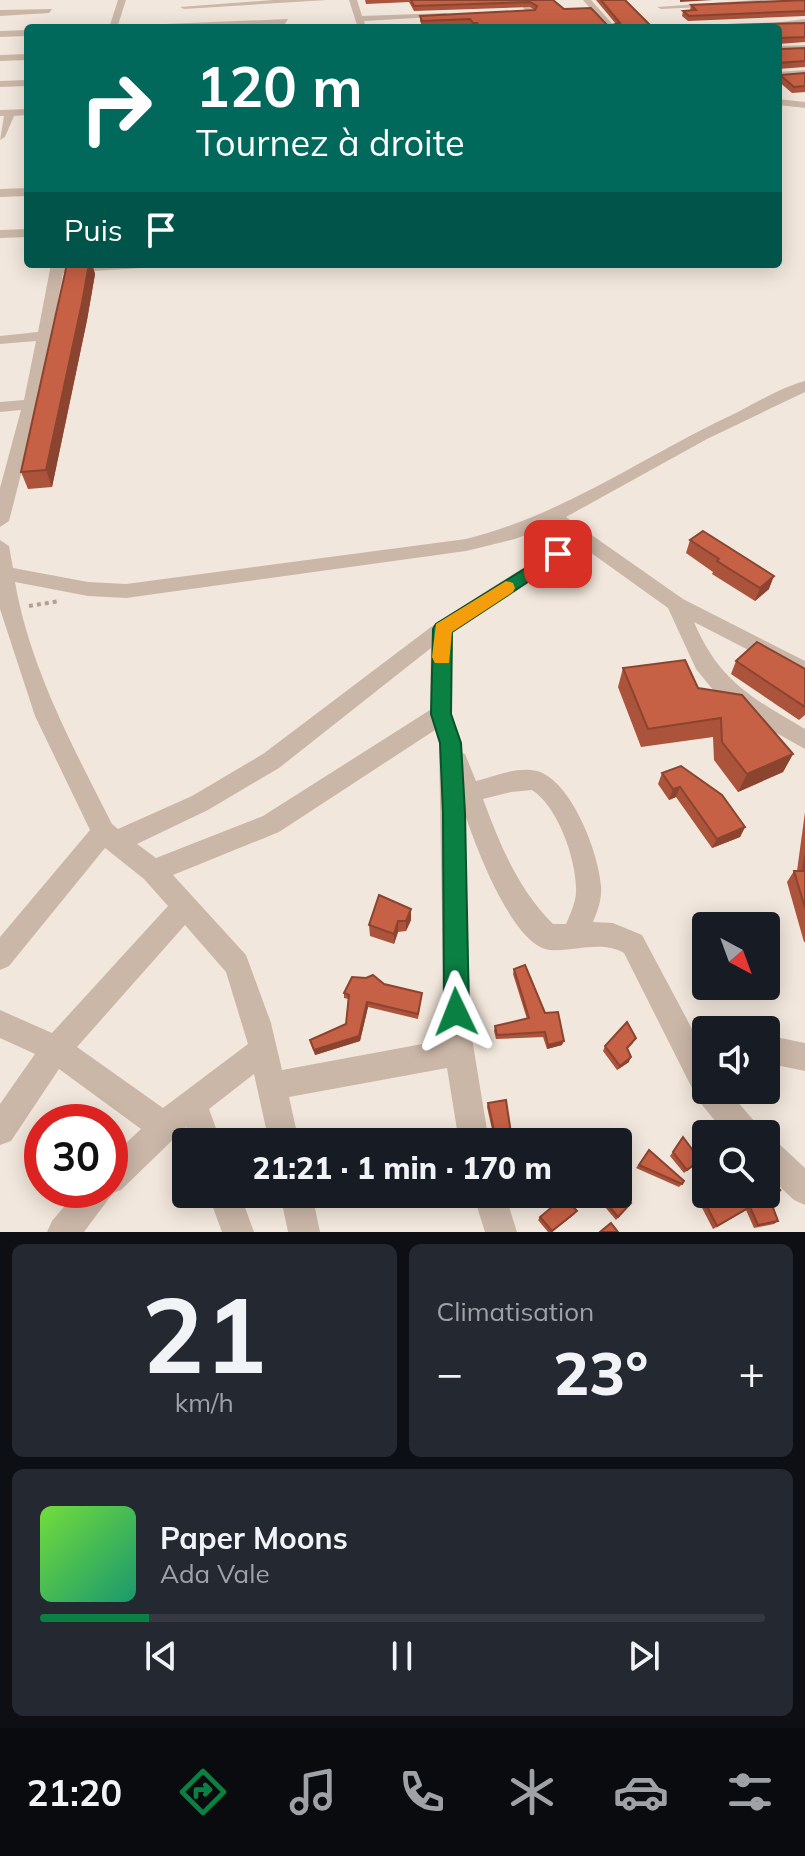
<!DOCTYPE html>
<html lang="fr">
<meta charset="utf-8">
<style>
:root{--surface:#171b24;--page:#242831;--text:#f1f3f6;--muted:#9ea1a6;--line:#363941;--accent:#0b8043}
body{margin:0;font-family:Mulish,sans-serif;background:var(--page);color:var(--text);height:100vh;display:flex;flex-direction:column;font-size:30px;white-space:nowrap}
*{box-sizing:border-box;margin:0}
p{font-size:26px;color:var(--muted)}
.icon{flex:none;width:44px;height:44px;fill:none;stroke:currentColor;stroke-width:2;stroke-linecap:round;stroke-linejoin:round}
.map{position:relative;height:1232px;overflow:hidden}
.side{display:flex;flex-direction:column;gap:12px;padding:12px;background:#0d0f14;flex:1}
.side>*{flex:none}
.top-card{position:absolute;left:24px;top:24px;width:758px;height:244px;border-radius:8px;box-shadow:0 4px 20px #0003;background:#00695c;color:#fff;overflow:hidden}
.needle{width:52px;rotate:139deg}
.buttons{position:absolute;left:692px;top:912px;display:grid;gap:16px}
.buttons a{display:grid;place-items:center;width:88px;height:88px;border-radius:8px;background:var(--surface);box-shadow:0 4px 20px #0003;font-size:40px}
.speed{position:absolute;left:24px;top:1104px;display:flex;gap:16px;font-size:40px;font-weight:700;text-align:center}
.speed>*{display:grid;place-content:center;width:104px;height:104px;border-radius:50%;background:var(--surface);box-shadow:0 4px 20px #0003;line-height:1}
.speed .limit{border:12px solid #d22;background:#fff;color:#111}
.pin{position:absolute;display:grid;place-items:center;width:68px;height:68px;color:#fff;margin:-34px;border-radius:16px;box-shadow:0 4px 12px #0006}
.me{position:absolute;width:88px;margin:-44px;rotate:358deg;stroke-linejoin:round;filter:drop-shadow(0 0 6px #0008)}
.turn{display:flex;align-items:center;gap:28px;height:168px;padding:0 40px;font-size:36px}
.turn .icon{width:104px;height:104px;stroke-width:2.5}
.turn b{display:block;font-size:56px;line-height:68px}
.then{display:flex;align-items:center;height:76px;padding:0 40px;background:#0003;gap:16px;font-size:30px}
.big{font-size:60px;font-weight:800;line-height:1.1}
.side .tile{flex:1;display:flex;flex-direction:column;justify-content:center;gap:12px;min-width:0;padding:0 28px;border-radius:12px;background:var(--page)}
.side .dial{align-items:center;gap:0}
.dial b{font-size:104px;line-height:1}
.song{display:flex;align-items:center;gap:24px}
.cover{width:96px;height:96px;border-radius:12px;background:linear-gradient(135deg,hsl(100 70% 55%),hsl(160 70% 35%))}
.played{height:8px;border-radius:4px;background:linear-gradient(90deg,var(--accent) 15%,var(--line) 15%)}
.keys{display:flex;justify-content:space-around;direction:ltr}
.heat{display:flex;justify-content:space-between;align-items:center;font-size:44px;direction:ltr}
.side .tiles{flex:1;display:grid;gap:12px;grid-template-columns:1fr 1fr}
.tile:last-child{grid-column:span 2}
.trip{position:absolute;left:172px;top:1128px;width:460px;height:80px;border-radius:8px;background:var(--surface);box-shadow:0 4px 20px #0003;font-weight:800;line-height:80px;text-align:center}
.tabs{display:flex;height:128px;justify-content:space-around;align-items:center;background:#090b0e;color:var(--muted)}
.tabs .icon{width:56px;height:56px}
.tabs .active{color:var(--accent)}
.tabs b{font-size:36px;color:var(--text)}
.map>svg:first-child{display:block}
</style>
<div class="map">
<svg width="805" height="1232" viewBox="0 0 805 1232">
<rect width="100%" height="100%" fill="#f2e7dc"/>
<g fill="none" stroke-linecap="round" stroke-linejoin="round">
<!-- path -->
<polyline stroke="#b6a092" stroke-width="4" stroke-dasharray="4 4" stroke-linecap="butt" points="29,606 60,601"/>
<!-- minor -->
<g fill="#cbb7a8" fill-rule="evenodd">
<polygon points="118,0 126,0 117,28 109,28"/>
<polygon points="274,0 327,0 184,9 180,7"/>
<polygon points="349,0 357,0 362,16 446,13 450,16 364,21 366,28 358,28"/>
<polygon points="517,0 525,0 547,28 539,28"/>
<polygon points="583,0 591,0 616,28 607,28"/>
<polygon points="755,0 805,0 805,2 661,9 657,7"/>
<polygon points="52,9 49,13 0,16 0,10"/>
<polygon points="288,19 285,24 137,28 141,25"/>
<polygon points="805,19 805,25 769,27 765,24"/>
<polygon points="28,30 28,36 0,37 0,31"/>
<polygon points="805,45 805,51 778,52 778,46"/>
<polygon points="28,54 28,60 0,61 0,55"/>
<polygon points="805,70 805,76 778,78 778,72"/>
<polygon points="28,80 28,86 0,87 0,81"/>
<polygon points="778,99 805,102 805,108 778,105"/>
<polygon points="28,109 28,115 14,116 5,137 0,140 4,116 0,116 0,110"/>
<polygon points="28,188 28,196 0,197 0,189"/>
<polygon points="28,229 28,237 0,238 0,230"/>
<polygon points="51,264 148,264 141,268 63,273 39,404 9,521 0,527 0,488 21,410 0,412 0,402 24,400 36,341 0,344 0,336 38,332"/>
<path d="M805,381v11l-98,47 -141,78 117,82 122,62v18l-111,-57c25,59 58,76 111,107v20l-54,-30 -33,-23 -22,-27 -28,-61 -85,-61 -131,85v82l10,39 3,1 11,27c19,-5 41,-15 61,-10 34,9 62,82 64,115 1,13 -3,24 -8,36l20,1 29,12 64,120v35h21l29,33 4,11h-34l-28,-34 -74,-147c-23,-13 -49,-1 -74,-3 -38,-4 -75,-106 -86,-138l7,220 18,110h-30l-12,-74 -158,29 10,45h-30l-15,-68 -45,35 12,33h-30l-5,-15 -65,63 -8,3 -29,39h-37l5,-11 26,-31h32v-32l31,-29 -82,-60 -48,72 -11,4v-41l35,-50 -35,-16v-28l52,23 116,-127 -24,-27 -39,-31 -96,118 -9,4v-33l90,-107 -55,-114 -35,-107v-69l9,6 4,22 75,14 38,2 340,-45c98,-24 181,-85 272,-127 21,-11 44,-25 67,-31zM551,525l19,13 -135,86 -172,130 -71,42 -74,33 -6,-5c-39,-77 -82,-156 -97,-242l73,14 38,2 340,-47 49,-12zM431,648l-1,62 -167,106 -107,42 -19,-14 71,-34 71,-42zM435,730l4,13 5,297 -162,30 -11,-47 -25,-68 -73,-80 106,-43zM532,790c26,17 43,67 44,97 1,13 -5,25 -10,37h-13c-35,-35 -53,-79 -70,-125l28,-7zM185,925l41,47 22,72 -85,64 -86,-61z"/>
<polygon points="766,1035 805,1043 805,1071 766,1063"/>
<polygon points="766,1138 777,1142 805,1168 805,1205 794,1200 766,1174"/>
<polygon points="208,1194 240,1194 254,1232 222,1232"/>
<polygon points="280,1194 312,1194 320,1232 288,1232"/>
<polygon points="473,1194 505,1194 517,1232 485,1232"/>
</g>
</g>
<!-- wall -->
<g fill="#ab533b">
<polygon points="365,0 553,0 564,9 608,26 616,24 596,0 625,0 652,27 805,23 805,42 778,44 778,28 472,28 470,24 422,26 420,21 420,16 534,10 530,7 414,11 409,2 366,4"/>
<polygon points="805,0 805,16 688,21 682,16 683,11 690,10 691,5"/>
<polygon points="805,48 805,67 778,69 780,49"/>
<polygon points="805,73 805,92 792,93 778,81 780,75"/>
<polygon points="67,264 92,264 95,274 87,320 52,487 28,489 21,472"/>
<polygon points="690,540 769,589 755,601 712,574 713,572 686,553"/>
<polygon points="736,661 805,669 805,715 799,720 731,674"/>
<polygon points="623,668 698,688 793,754 783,772 738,792 714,760 713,737 641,747 618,687"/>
<polygon points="662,773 745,827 740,837 712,848 676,797 669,800 658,784"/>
<polygon points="805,812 805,942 804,942 787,882 794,871 797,871"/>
<polygon points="411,909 411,920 406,931 398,932 394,944 370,936 369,925"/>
<polygon points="514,969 545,1013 562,1045 547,1049 543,1037 496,1039 494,1031 495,1026 527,1019 513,974"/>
<polygon points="384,984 422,993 418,1019 368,1007 360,1041 315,1055 310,1040 346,1024 348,999 344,998 344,993"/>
<polygon points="633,1043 627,1049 629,1062 617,1070 603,1051 605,1046"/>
<polygon points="488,1103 512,1140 511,1142 507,1142 493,1134 487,1107"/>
<polygon points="683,1137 700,1160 684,1173 670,1156"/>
<polygon points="649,1150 682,1184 679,1187 636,1168"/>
<polygon points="594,1194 618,1194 631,1203 616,1220"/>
<polygon points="769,1198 778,1221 774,1224 754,1228 746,1210 713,1229 700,1204 704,1201"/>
<polygon points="575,1214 552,1232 548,1232 538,1220 540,1217"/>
</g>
<!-- shaded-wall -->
<g fill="#8b4430">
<polygon points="680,0 713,0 680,2"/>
<polygon points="89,264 92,264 95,274 87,320 52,487 46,470"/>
<polygon points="774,576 769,589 755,601 760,588"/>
<polygon points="793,754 783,772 738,792 747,774"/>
<polygon points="680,787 676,797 669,800 673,789"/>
<polygon points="745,827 740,837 712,848 717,839"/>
<polygon points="411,909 411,920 406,931 406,921"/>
<polygon points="398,921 398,932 394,944 394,934"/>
<polygon points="367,1002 368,1007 360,1041 315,1055 314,1050 359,1036"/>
<polygon points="564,1041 562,1045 547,1049 548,1045"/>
<polygon points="631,1057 629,1062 617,1070 620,1066"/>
</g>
<!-- building -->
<g fill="#c76145" stroke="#8b4430" stroke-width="2">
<polygon points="411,0 553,0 564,9 591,8 608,26 620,23 601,0 625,0 652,27 805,23 805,37 778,38 778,28 481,28 477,23 473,23 470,19 422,21 420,16 535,10 537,6 530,2 414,6"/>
<polygon points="805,0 805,11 689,16 683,11 696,10 691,5"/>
<polygon points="778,48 780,49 805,48 805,61 779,63 778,68"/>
<polygon points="805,73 805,86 794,87 780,75"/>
<polygon points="67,264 89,264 82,303 46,470 21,472"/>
<polygon points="703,531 774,576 760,588 717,561 719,559 690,540"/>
<polygon points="757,642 805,669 805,707 736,661"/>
<polygon points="685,660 698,688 742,695 793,754 747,774 722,742 721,718 648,729 623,668"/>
<polygon points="681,766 722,795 745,827 717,839 680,787 673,789 662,773"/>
<polygon points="805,855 805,908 794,871 803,871"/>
<polygon points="379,895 411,909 406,921 398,921 394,934 369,925"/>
<polygon points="525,965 545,1013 558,1012 564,1041 548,1045 545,1032 497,1035 495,1026 529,1018 514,969"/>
<polygon points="373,975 384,984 422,993 418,1014 367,1002 359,1036 314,1050 310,1040 346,1024 349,995 344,993 352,977 366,978"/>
<polygon points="627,1022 636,1038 627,1048 631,1057 620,1066 605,1046"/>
<polygon points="506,1100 512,1140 494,1131 488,1103"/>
<polygon points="683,1137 700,1160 687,1170 673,1152"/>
<polygon points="649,1150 684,1181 682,1184 639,1165"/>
<polygon points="781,1190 769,1197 778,1221 758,1225 750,1207 717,1226 704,1201 719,1194 766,1194 766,1191"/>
<polygon points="618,1191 631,1203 618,1217 599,1194 618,1194"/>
<polygon points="564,1197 577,1211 552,1231 540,1217"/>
<polygon points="611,1223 618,1232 600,1232"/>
</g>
<!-- route -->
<polygon fill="#0b8043" stroke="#07532c" stroke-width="2" points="558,548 564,550 567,554 564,558 452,632 451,714 461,743 465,813 469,1012 465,1021 456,1025 447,1021 444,1012 443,813 440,743 431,714 433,629 436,624"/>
<!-- slow -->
<polygon fill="#f59e0b" points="506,581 513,583 515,588 513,592 452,632 449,663 435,663 432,657 436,624"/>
</svg>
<div class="buttons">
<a><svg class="needle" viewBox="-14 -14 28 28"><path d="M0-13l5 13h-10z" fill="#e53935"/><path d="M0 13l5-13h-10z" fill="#9ea1a6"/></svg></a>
<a><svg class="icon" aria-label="sound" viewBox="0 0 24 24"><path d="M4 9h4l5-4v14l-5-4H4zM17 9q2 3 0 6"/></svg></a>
<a><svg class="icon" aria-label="search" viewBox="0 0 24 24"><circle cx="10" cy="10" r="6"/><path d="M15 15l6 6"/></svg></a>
</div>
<div class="speed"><div class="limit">30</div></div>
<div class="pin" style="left:558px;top:554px;background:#d93025"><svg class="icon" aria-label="arrive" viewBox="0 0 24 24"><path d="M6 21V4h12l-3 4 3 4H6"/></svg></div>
<svg class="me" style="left:456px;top:1012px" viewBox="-20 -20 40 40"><path d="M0-17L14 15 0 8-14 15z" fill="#0b8043" stroke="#fff" stroke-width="4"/></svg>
<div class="trip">21:21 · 1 min · 170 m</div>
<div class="top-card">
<div class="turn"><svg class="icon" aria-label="right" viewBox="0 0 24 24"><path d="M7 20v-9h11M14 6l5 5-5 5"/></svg><div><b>120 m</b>Tournez à droite</div></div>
<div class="then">Puis<svg class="icon" aria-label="arrive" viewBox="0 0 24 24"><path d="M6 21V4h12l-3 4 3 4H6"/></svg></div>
</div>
</div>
<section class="side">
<div class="tiles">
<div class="tile dial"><b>21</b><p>km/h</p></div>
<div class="tile"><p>Climatisation</p>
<div class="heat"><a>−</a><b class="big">23°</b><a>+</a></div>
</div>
<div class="tile">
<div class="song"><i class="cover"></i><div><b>Paper Moons</b><p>Ada Vale</p></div></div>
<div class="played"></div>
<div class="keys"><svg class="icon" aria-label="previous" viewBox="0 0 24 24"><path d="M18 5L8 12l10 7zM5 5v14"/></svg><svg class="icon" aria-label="pause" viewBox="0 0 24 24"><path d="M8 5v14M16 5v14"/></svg><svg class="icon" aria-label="next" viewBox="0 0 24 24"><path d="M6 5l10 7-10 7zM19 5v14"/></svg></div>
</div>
</div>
</section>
<nav class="tabs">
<b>21:20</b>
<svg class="icon active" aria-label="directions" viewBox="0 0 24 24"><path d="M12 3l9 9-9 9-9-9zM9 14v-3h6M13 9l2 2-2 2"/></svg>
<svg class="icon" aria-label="music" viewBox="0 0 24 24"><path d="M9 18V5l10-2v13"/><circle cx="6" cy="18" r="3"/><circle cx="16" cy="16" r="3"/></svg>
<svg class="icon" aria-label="phone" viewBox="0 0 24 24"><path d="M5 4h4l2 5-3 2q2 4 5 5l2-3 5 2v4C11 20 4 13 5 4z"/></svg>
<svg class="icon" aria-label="climate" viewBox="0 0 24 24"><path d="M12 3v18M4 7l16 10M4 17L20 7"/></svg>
<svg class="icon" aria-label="car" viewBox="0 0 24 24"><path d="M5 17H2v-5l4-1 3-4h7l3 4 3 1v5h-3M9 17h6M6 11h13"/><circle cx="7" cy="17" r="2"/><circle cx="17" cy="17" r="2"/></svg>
<svg class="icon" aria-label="filters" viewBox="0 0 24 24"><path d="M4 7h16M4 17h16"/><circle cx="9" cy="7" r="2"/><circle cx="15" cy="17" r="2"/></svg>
</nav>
